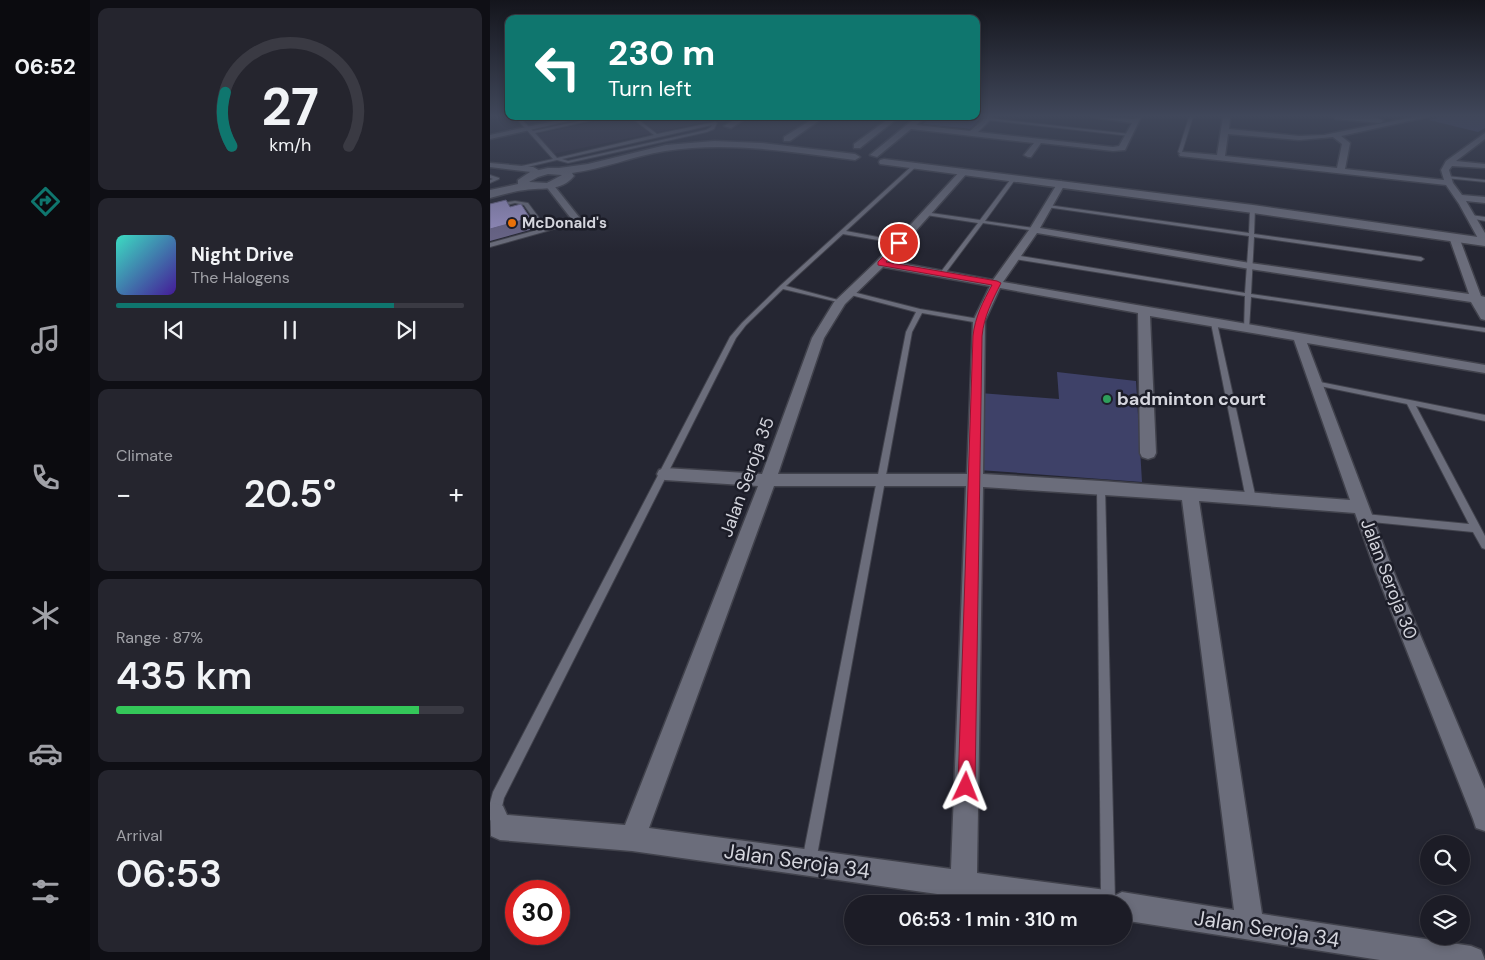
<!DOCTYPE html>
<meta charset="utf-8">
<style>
:root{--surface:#1c1c26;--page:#25252e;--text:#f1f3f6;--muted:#a0a1a7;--line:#3a3a43;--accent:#0f766e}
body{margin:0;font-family:"DM Sans",sans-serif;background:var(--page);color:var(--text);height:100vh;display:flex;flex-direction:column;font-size:19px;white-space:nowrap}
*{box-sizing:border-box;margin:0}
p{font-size:16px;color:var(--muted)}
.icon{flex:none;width:28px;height:28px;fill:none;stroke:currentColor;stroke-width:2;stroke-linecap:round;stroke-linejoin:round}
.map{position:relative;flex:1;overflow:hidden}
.details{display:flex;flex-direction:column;gap:8px;padding:8px;background:#0f0f15;width:400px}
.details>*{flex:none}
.top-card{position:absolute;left:15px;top:15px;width:475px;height:105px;border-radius:10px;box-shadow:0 2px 8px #0003,0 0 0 1px var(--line);background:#0f766e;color:#fff;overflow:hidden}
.controls{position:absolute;left:930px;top:835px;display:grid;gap:10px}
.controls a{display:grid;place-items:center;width:50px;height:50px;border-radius:50%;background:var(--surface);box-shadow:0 2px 8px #0003,0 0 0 1px var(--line);font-size:25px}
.speed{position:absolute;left:15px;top:880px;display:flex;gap:10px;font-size:25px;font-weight:700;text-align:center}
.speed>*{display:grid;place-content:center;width:65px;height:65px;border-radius:50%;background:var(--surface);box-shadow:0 2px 8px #0003,0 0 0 1px var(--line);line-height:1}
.speed .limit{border:8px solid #d22;background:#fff;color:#111}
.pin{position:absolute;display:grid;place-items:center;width:42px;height:42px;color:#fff;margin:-21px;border:2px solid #fff;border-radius:50%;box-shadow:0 1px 5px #0007}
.me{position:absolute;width:55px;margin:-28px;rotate:2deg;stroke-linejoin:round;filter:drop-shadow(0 0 4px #0008)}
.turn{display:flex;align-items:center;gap:18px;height:105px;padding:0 20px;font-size:22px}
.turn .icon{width:65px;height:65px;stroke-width:2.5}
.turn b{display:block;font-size:35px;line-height:42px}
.big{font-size:38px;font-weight:600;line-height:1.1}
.details .card{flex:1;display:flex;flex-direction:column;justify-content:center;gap:8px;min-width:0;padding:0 18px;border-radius:10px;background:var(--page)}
.details .dial{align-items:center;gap:0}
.dial svg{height:130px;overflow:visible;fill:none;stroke:var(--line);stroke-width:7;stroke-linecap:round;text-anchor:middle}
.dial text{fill:var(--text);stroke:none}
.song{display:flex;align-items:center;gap:15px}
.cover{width:60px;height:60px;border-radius:8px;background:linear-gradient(135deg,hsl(170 70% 55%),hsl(260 70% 35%))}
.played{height:5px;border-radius:2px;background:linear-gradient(90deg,var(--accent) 80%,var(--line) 80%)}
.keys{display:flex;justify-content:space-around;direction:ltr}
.heat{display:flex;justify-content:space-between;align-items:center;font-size:28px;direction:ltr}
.charge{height:8px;border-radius:4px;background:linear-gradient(90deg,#34c759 87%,var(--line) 0)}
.trip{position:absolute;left:354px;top:895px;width:288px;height:50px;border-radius:25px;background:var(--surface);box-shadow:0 2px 8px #0003,0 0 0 1px var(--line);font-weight:600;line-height:50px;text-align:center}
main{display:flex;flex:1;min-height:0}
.menu{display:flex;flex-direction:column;width:90px;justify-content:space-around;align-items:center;background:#0b0b0f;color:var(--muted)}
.menu .icon{width:35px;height:35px}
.menu .active{color:var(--accent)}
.menu b{font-size:22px;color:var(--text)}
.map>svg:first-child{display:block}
</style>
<main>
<nav class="menu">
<b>06:52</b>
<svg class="icon active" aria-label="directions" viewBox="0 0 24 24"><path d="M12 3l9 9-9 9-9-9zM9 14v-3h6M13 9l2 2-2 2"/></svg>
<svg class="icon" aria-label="music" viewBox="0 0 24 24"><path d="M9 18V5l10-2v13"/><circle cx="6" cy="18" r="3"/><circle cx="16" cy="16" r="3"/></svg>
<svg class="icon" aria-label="phone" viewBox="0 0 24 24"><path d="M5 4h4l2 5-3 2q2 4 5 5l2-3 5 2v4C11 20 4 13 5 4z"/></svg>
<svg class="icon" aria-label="climate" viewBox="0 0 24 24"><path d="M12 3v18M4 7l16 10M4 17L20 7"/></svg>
<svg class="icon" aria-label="car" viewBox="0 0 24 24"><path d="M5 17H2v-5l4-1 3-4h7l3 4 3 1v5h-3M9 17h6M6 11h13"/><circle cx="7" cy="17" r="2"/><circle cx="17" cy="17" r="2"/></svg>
<svg class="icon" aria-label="filters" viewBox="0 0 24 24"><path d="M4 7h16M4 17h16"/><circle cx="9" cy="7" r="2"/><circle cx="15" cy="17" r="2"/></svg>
</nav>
<section class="details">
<div class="card dial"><svg viewBox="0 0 100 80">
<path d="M14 69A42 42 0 1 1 86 69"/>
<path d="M14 69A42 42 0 0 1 10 36" stroke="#0f766e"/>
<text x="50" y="56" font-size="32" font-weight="700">27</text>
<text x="50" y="72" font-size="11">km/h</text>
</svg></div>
<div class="card">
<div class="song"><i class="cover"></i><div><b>Night Drive</b><p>The Halogens</p></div></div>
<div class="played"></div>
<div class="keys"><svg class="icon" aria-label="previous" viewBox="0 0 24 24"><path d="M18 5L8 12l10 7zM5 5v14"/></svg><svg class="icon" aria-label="pause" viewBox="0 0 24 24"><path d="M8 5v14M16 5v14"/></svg><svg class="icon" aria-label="next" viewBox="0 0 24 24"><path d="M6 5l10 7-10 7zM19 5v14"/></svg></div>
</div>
<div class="card"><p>Climate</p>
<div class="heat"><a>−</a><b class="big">20.5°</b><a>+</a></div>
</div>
<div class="card"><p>Range · 87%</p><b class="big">435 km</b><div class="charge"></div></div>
<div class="card"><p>Arrival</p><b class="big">06:53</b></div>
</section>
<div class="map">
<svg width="995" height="960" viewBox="0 0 995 960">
<rect width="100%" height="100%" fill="#252632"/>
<!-- commercial -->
<polygon fill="#2f2c3d" points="128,117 223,117 221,121 63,154 43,135"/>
<!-- green -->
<g fill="#3e4168">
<polygon points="441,117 492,117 480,129 433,124"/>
<polygon points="951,117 995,117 995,128 988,132 939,120"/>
<polygon points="567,372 646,381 652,482 489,470 490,393 569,399"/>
</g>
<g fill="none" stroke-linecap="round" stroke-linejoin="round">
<!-- service casing -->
<g stroke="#41424c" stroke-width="2">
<g id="service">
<path d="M25,117h4l14,14 65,-14h8l-71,16 22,25 97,-23 -24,-18h5l22,17 58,-12 2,1 -3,6 -7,3 -139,31 -11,-3 -38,9 -2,-2 36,-8zM222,125l-1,2 -5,3 -138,31 -6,-2z"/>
<polygon points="699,117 703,117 692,152 695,154 693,155 688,152"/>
<polygon points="498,118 640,134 642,135 640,136 497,120"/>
<polygon points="424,164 428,165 356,231 409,241 411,242 411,244 353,234 296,286 352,301 352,303 293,289 256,325 246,338 14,798 9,820 4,822 0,820 0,803 3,792 240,337 252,323 290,286"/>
<polygon points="0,175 9,178 9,179 0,183 0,180 3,179 0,178"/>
<polygon points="523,176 527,177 495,221 544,228 547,230 546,231 493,223 454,275 450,275 450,273 488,223 436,215 434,214 434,212 490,220"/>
<polygon points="957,176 995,180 995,182 955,178 955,176"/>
<polygon points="25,201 38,203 56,227 88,218 91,220 57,231 0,247 0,243 51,229 34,205 25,203 0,209 0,205"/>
<polygon points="558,205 759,233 760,209 765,208 764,234 931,257 934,259 931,261 764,237 761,294 995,328 995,332 761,297 759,329 758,330 754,330 755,296 525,259 522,257 525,255 755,293 759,236 556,207 556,205"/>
<polygon points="981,215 995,217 995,221 979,218 978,217"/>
<polygon points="359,291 430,309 489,319 492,321 489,323 432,313 422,332 326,861 324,866 319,868 314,866 312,861 416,332 426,312 357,294 357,292"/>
<polygon points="724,321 727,323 766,499 764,501 758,501 756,499 721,323"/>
<polygon points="822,381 825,381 995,415 995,421 926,406 995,536 995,549 992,548 983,532 872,521 870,518 872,515 875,514 979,524 917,404 825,385 822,385"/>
<polygon points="611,484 614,485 615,487 625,901 624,904 612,904 611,901 607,487 608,485"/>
</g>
</g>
<!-- minor casing -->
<g stroke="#41424c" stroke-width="3">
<g id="minor">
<polygon points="83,117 96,117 0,139 0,135"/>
<polygon points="249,117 258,117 241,128 234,126"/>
<polygon points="326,117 334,117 300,141 294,141 294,137"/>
<polygon points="401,117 409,117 370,148 364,148 364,144"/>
<polygon points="496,117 503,117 488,132 623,147 629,146 642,123 602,117 644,119 651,117 635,150 623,151 551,143 541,157 538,157 534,155 544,143 421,129 387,157 380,155 425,118 432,120 426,125 480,131"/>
<path d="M733,117h7l-1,12 70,7 25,-1 89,-18h14l-86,19 9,7 -5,26 99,11 -3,-10 5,-9 39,-28v6l-29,22 29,3v4l-33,-2 -3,4 4,13 9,12 23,2v6l-19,-2 19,32v12l-5,-3 -21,-38 -13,-19 -266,-29 -1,-2 4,-2 34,3zM738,134l71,6 34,-3 9,7 -5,24 -112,-12z"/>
<path d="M843,117c14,0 38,-4 51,4l-4,2 -44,-4z"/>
<polygon points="0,163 43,167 54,173 50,176 41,172 0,167"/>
<path d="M472,169l7,2 -80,90 104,19 36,-50 28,-46 4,-3 4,3 -25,44 210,35 219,31 -20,-57 5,-3 5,3 22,59 4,1v23l-4,-1 -10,-17 -221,-33 -213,-36 -34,49 482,83v8l-178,-30 86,227 92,219v42l-9,-3 -3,-9 -98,-249 -20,-57 -156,-12 63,413 209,32 10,4 4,10h-105l-258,-40v-16h-114l-376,-53 -132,-11 -9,-4 -1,-32 4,-1 9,3 4,9 118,10 133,-339 -93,-6 -6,-2 -2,-4 2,-4 6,-2 97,6 50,-136 22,-36 43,-41zM393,267l107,19 -17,35 -6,153h-189l46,-136 21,-34zM510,288l138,25 2,140 2,4 6,2 6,-2 2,-4 -6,-137 144,24 56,160 -249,-19 -118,-7 2,-153zM284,486h192l-15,383 -302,-41zM493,487l199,13 52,410 -112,-18 -6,3 -10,-5 -129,-17z"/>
<polygon points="59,182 62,183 93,222 93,226 87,226 55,185"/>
</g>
</g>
<!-- tertiary casing -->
<g stroke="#41424c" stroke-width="3">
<g id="tertiary">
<path d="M224,141l47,2 94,11 5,3 -5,3c-63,-8 -127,-19 -190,-9 -32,5 -61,18 -93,22l2,3c-13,16 -31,11 -49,14 -11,1 -23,5 -35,8v-8l28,-6v-4l12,-8 18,-4h11l29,-4 78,-19zM58,174l14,1 -15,8 -18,-1 9,-5z"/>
<polygon points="394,159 763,205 995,238 995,246 763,213 390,164 389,162 390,160"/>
</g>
</g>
<!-- service -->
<use href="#service" fill="#6b6d7b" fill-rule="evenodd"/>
<!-- minor -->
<use href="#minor" fill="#6b6d7b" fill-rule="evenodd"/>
<!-- tertiary -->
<use href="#tertiary" fill="#6b6d7b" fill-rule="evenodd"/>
</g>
<!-- shaded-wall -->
<polygon fill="#6b6689" points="40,218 47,228 0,241 0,229"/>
<!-- building -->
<polygon fill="#9991c4" stroke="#6b6689" points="16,200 20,207 31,204 40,218 0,229 0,204"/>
<!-- sky -->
<linearGradient id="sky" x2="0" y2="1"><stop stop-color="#14151c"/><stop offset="0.46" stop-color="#40475a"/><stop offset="1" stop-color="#40475a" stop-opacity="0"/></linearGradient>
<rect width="995" height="252" fill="url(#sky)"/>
<!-- route -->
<path fill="#e11d48" stroke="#92132f" d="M409,241l4,2 -17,19 111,19 4,2c-9,18 -17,33 -19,53l-7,451 -3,6 -6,3 -6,-3 -2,-6 15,-451c2,-19 10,-34 19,-51l-114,-20v-3z"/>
<!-- markers -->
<circle fill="#e8710a" stroke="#1c1d28" stroke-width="2" cx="22" cy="223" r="5"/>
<circle fill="#2e9e5b" stroke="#1c1d28" stroke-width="2" cx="617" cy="399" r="5"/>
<g text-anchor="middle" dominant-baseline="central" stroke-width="5" stroke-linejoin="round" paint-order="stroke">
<!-- far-poi labels -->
<g font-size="15" font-weight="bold" fill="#d4d5dd" stroke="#1c1d28" text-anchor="start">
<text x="32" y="223">McDonald's</text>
</g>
<!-- poi labels -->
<g font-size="18" font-weight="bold" fill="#d4d5dd" stroke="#1c1d28" text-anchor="start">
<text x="627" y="399">badminton court</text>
</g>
<!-- street labels -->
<g font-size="18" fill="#d4d5dd" stroke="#1c1d28">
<text transform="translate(257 477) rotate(-70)">Jalan Seroja 35</text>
<text transform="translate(899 579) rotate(69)">Jalan Seroja 30</text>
</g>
<!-- near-street labels -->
<g font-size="21" fill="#d4d5dd" stroke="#1c1d28">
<text transform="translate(307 861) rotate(8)">Jalan Seroja 34</text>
<text transform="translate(777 929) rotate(9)">Jalan Seroja 34</text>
</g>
</g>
</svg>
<div class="controls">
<a><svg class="icon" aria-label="search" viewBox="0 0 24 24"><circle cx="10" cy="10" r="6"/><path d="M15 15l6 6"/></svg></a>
<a><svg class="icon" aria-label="layers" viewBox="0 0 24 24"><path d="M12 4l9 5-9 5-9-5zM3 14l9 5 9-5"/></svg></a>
</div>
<div class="speed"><div class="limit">30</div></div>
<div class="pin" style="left:409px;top:243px;background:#d93025"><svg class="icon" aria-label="arrive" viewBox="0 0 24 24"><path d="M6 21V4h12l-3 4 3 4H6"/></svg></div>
<svg class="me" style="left:476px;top:787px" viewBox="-20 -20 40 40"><path d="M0-17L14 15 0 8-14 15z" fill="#e11d48" stroke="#fff" stroke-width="4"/></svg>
<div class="trip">06:53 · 1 min · 310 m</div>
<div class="top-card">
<div class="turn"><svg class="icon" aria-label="left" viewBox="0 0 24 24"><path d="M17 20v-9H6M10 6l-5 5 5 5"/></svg><div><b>230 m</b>Turn left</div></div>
</div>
</div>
</main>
